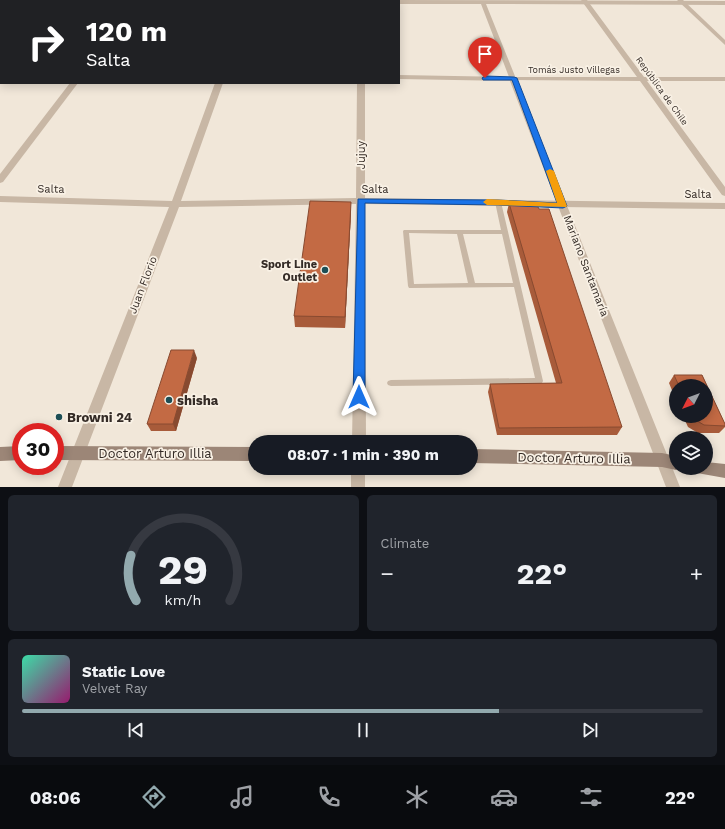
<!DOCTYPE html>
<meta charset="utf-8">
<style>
:root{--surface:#171b24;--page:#20242c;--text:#f1f3f6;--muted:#9ea1a6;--line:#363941;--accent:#92a9ae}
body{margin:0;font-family:"Work Sans",sans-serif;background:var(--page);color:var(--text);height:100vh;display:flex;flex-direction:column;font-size:15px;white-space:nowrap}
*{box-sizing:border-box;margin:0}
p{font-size:13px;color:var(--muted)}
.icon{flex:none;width:22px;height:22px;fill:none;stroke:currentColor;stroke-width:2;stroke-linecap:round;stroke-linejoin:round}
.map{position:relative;height:487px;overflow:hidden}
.sheet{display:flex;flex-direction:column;gap:8px;padding:8px;background:#0d0f14;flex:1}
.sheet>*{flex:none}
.top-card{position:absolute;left:0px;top:0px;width:400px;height:84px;box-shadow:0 2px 10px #0003;background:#202124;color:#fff;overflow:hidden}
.needle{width:26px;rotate:228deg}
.fabs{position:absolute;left:669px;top:379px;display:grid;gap:8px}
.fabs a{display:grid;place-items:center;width:44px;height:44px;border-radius:50%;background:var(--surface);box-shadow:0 2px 10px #0003;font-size:20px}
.speed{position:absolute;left:12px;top:423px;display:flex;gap:8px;font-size:20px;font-weight:700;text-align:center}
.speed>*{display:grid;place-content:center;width:52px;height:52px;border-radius:50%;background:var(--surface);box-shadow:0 2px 10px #0003;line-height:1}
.speed .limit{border:6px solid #d22;background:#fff;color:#111}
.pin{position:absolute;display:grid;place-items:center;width:34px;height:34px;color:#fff;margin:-41px -17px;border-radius:50% 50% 50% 0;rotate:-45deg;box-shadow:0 0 4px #0007}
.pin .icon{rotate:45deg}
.me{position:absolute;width:44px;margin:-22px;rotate:0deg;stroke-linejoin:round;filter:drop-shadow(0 0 3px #0008)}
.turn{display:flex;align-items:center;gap:14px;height:84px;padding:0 20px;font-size:18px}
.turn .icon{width:52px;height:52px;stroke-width:2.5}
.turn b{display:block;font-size:28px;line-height:34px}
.big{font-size:30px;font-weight:700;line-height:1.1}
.sheet .card{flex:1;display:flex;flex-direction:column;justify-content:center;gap:6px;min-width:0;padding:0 14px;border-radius:6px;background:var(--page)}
.sheet .dial{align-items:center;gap:0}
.dial svg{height:104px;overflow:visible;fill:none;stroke:var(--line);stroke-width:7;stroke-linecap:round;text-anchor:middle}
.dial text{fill:var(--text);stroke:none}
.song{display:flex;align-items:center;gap:12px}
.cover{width:48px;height:48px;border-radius:6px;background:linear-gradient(135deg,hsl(160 70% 55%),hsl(320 70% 35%))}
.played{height:4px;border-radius:2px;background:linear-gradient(90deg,var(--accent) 70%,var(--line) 70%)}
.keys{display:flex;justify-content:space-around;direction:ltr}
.heat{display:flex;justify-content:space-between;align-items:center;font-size:22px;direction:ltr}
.sheet .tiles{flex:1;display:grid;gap:8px;grid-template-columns:1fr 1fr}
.card:last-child{grid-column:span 2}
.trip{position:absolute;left:248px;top:435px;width:230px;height:40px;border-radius:20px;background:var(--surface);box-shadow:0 2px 10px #0003;font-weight:700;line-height:40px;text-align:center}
.dock{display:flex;height:64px;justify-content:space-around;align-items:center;background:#090b0e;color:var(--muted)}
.dock .icon{width:28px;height:28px}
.dock .active{color:var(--accent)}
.dock b{font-size:18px;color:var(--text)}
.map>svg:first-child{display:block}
</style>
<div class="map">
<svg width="725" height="487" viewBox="0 0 725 487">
<rect width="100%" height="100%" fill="#f1e7d9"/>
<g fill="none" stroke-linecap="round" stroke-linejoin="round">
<!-- service -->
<path fill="#c8b7a5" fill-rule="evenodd" d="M498,200l3,2 42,179 -1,2 -3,1 -148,2 -3,-1 -1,-2 1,-2 3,-1 144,-2 -21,-91 -103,1h-2l-1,-2 -5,-55 1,-1h97l-6,-28zM409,233l48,1 11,49 -54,1zM463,234h39l11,49h-38z"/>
<!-- pedestrian -->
<polygon fill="#c8b7a5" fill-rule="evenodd" points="1,16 1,20 0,21 0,17"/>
<!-- minor -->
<g fill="#c8b7a5" fill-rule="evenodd">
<rect x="246" y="0" width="6" height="1"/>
<rect x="360" y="0" width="6" height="1"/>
<polygon points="581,0 587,0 644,77 725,77 725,81 647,81 725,187 725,196 722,195 640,81 512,80 512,78 514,77 637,77"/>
<polygon points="677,0 683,0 725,40 725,45"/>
<polygon points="70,83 78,83 3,182 0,183 0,174"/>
<path d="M215,83h8l-42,118 175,-3 1,-115h8v115l360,5v6c-120,-1 -240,-4 -360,-5l1,238h-14l4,-238 -177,3 -107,280h-14l111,-280 -169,-5v-6l172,5z"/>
<rect x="351" y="468" width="14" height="19"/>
</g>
<!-- tertiary -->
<g fill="#c8b7a5" fill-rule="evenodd">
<polygon points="0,0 192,0 193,1 1,2"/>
<polygon points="399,0 725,1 725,5 486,4 680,487 666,487 510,81 399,79 399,75 509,77 481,4 399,4 399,1 397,1"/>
<rect x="0" y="72" width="1" height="4"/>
</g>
<!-- secondary -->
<g fill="#9c8677" fill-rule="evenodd">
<polygon points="21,446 21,460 0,461 0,447"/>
<polygon points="55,446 255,447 255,461 55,460"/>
<polygon points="471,449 662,453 676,456 676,468 681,468 676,470 662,467 471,463"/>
<polygon points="706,462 725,464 725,478 697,473 695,468 706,468"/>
</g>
</g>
<!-- wall -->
<g fill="#a85b3a">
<polygon points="509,203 622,427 617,435 497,435 488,392 490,384 556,383 507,212"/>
<polygon points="351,212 345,328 295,327 294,316"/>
<polygon points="197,358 176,431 151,431 147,424"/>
<polygon points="674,375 702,375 725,424 725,427 719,433 698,433 688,427 683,416 706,416 706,386 676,386 676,400 669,383"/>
</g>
<!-- shaded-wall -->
<g fill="#884a30">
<polygon points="351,202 351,212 345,328 345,317"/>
<polygon points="194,350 197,358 176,431 173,424"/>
</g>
<!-- building -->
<g fill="#c36a44" stroke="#884a30">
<polygon points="113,0 125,0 126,1 112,1"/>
<rect x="140" y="0" width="24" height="1"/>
<polygon points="310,201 351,202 345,317 294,316"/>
<polygon points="509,203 536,203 539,209 549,209 622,427 499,428 490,384 562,383"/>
<polygon points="171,350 194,350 173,424 147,424"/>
<polygon points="674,375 702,375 725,424 725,426 704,425 694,419 693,416 706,416 706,386 679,386"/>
</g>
<!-- route -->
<polygon fill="#1a73e8" stroke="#114b97" points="485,76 514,77 517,78 567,206 563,208 498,205 365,203 365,397 363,400 359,402 355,400 353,397 358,199 498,200 557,203 512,80 483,80 482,78"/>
<!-- slow -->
<polygon fill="#f59e0b" points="550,169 554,171 567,206 566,207 487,205 483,202 487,199 557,203 546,171"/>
<!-- markers -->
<g fill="#1d4e55" stroke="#f9f1e5" stroke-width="1.5">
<circle cx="325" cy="270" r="4"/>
<circle cx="169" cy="400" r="4"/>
<circle cx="59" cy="417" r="4"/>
</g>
<g text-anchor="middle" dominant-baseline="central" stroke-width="3.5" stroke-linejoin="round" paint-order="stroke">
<!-- far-street labels -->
<g font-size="9" fill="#342b26" stroke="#f9f1e5">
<text x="574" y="70">Tomás Justo Villegas</text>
<text transform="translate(662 91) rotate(54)">República de Chile</text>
</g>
<!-- street labels -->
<g font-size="11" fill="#342b26" stroke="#f9f1e5">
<text transform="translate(361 155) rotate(-90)">Jujuy</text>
<text transform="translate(51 189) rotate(1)">Salta</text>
<text x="375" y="189">Salta</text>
<text x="698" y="194">Salta</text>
<text transform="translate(586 266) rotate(69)">Mariano Santamaría</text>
<text transform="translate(143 285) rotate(-69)">Juan Florio</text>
</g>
<!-- poi labels -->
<g font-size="11" font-weight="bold" fill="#342b26" stroke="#f9f1e5" text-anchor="end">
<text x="317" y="264">Sport Line<tspan x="317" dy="13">Outlet</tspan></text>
</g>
<!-- near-poi labels -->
<g font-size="13" font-weight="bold" fill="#342b26" stroke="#f9f1e5" text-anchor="start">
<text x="177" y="400">shisha</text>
<text x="67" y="417">Browni 24</text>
</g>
<!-- near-street labels -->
<g font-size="13" fill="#342b26" stroke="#f9f1e5">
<text x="155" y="453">Doctor Arturo Illia</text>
<text transform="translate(574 458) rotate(1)">Doctor Arturo Illia</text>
</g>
</g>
</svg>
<div class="fabs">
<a><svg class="needle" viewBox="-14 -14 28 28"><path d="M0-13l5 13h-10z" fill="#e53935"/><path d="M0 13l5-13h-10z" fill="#9ea1a6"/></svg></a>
<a><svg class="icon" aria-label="layers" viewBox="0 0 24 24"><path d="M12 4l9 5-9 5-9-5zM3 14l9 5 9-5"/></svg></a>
</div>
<div class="speed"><div class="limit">30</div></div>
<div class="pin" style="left:485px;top:78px;background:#d93025"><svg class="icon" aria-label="arrive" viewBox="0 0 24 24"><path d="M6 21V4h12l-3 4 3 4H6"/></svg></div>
<svg class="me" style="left:359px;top:397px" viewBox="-20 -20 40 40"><path d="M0-17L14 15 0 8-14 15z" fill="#1a73e8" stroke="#fff" stroke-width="4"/></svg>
<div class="trip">08:07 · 1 min · 390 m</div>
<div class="top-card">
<div class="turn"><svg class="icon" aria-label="right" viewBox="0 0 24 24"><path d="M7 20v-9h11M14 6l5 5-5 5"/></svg><div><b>120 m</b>Salta</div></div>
</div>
</div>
<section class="sheet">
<div class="tiles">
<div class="card dial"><svg viewBox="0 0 100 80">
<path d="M14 69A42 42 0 1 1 86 69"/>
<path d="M14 69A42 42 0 0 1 10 34" stroke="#92a9ae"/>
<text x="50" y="56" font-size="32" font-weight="700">29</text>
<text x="50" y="72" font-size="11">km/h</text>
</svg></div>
<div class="card"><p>Climate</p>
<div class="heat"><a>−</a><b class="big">22°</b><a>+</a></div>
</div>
<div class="card">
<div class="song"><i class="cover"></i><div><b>Static Love</b><p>Velvet Ray</p></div></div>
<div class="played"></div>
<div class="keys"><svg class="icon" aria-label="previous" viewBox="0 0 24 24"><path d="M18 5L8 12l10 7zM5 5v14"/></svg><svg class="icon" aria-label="pause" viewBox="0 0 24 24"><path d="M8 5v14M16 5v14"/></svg><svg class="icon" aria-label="next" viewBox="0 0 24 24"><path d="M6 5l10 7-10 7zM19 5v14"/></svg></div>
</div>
</div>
</section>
<nav class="dock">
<b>08:06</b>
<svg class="icon active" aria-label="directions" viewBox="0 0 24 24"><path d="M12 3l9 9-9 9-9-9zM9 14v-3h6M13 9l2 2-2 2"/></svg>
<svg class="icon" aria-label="music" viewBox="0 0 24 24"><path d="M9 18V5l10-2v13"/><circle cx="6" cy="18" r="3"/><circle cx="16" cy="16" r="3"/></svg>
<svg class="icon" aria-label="phone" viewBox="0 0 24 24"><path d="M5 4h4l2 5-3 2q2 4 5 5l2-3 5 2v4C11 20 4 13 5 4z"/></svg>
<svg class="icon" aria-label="climate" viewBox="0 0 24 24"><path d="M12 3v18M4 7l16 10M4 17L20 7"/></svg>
<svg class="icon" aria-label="car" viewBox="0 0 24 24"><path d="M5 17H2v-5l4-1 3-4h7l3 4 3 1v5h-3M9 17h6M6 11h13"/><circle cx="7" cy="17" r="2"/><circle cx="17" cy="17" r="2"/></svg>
<svg class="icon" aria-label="filters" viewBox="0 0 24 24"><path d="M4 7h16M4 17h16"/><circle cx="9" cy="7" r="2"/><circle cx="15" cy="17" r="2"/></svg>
<b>22°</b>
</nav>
